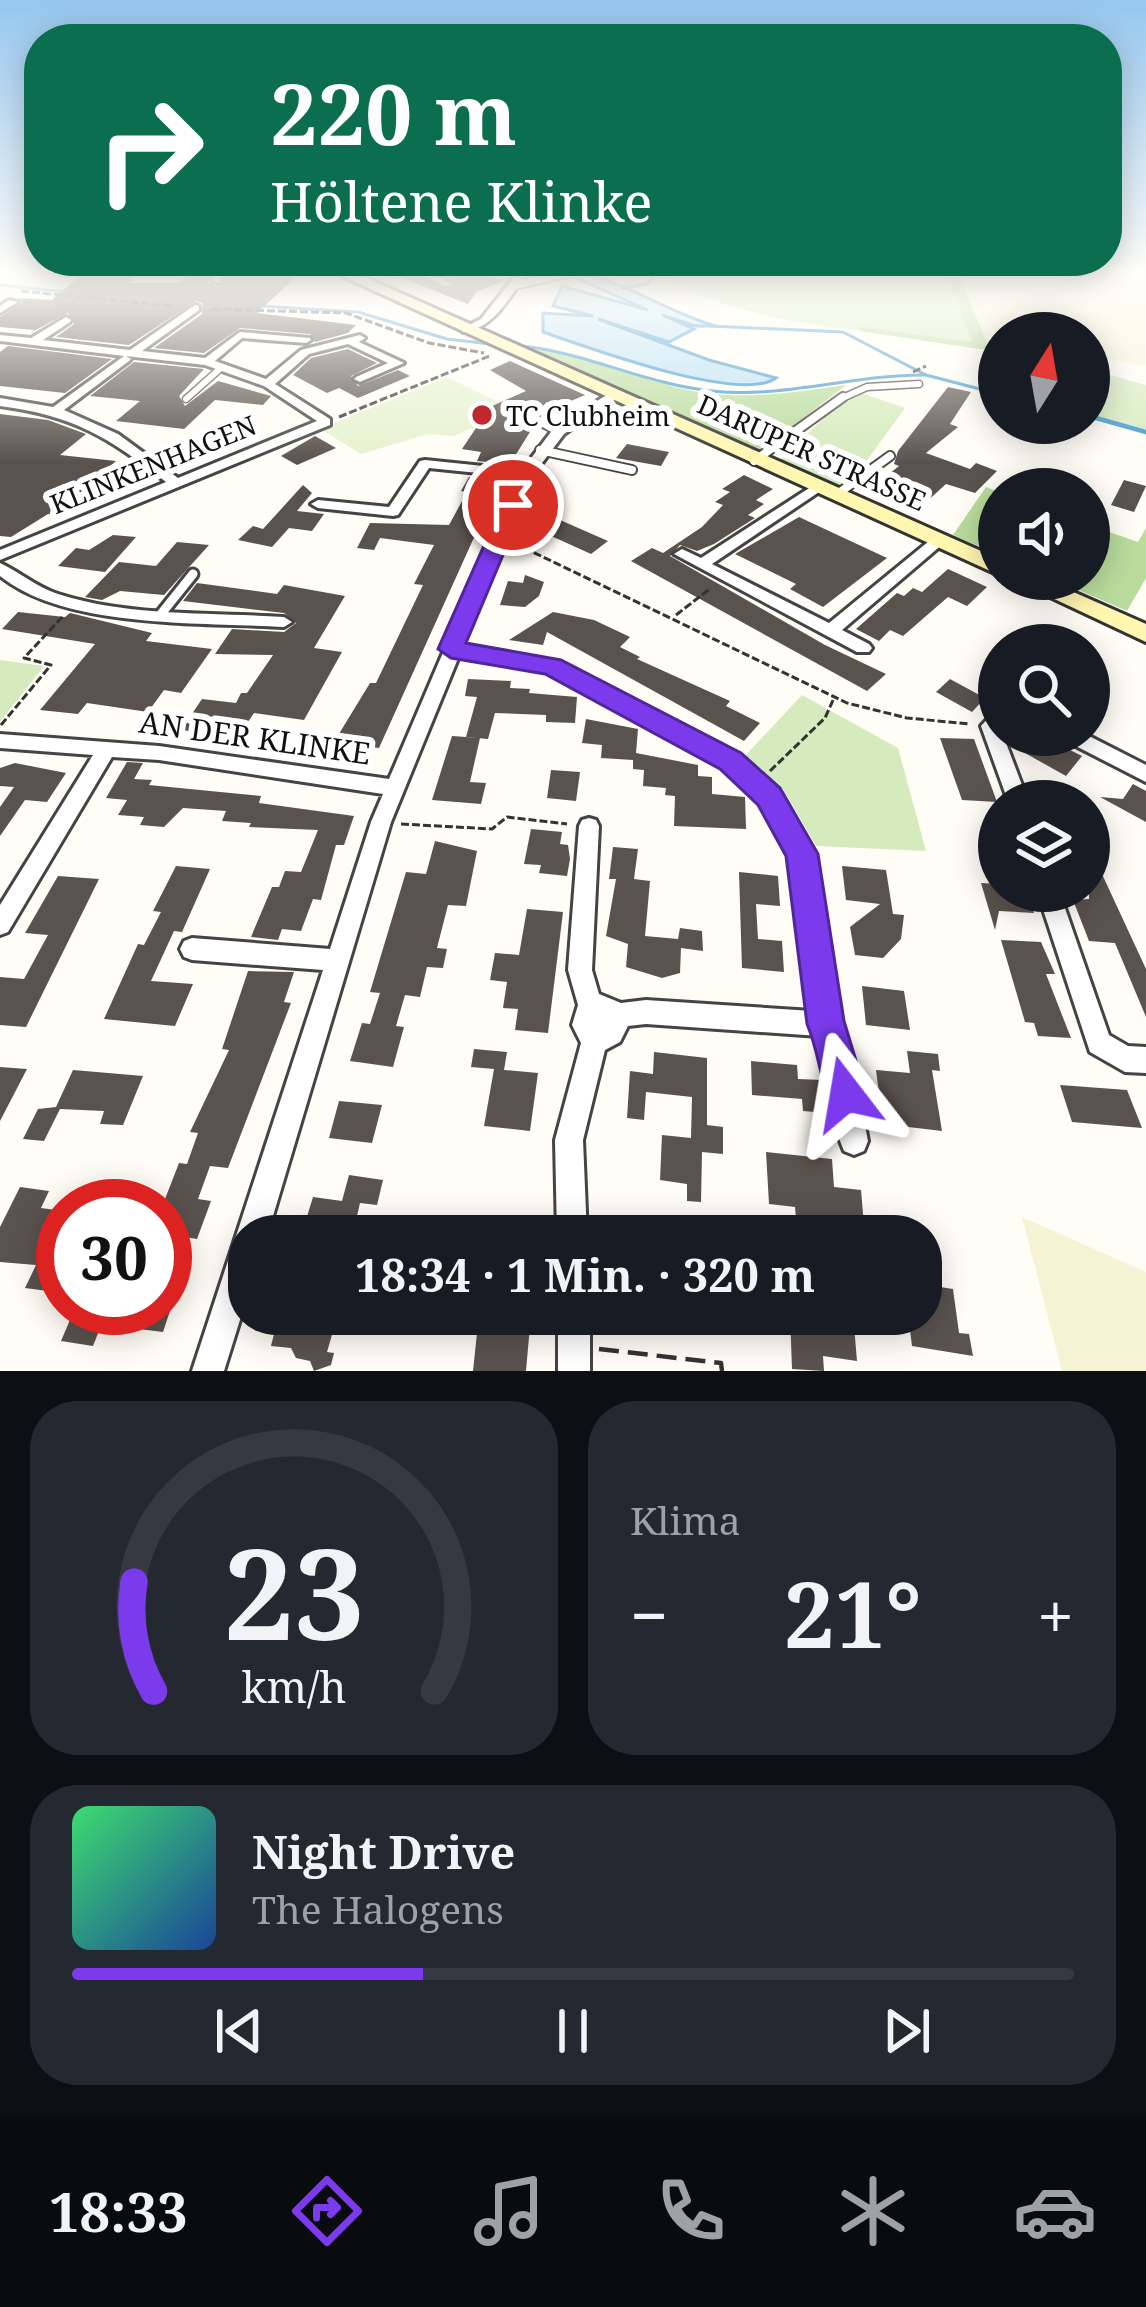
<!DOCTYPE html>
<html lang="de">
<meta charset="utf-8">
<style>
:root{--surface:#171b24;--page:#242831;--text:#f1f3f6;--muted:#9ea1a6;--line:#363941;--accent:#7c3aed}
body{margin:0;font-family:"Noto Serif",serif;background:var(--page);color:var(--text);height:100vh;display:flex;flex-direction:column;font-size:45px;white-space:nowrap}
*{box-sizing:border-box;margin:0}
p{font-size:39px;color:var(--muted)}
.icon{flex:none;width:66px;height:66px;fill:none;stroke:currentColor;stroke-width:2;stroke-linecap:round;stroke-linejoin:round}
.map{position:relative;height:1371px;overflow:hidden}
.side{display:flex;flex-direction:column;gap:30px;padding:30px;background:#0d0f14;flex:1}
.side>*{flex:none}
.hud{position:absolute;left:24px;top:24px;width:1098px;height:252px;border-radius:48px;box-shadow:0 6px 30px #0003;background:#0b6e4f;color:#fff;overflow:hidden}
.needle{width:78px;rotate:11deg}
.fabs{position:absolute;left:978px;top:312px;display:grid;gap:24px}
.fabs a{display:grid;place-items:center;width:132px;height:132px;border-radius:50%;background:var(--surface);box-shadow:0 6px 30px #0003;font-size:60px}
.speed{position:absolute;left:36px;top:1179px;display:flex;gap:24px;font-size:60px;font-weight:700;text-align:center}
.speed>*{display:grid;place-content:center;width:156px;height:156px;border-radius:50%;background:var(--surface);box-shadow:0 6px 30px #0003;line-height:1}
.speed .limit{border:18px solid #d22;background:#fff;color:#111}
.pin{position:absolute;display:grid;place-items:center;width:102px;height:102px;color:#fff;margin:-51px;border:6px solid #fff;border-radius:50%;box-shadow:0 3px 12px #0007}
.me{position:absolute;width:132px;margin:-66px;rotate:346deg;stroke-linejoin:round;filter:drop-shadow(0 0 9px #0008)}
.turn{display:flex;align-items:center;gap:42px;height:252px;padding:0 48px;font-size:54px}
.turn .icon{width:156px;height:156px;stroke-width:2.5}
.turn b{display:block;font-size:84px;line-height:102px}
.big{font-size:90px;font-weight:700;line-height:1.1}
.side .widget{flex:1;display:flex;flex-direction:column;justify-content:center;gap:18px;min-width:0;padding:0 42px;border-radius:48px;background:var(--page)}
.side .dial{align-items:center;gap:0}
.dial svg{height:312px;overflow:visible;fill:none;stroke:var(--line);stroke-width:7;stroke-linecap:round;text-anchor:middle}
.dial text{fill:var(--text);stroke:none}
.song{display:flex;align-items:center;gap:36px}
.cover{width:144px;height:144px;border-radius:18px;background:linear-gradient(135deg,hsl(140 70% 55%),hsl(220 70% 35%))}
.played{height:12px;border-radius:6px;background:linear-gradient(90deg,var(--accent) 35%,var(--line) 35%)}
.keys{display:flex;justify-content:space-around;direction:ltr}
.heat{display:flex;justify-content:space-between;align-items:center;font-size:66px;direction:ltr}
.side .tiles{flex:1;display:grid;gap:30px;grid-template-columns:1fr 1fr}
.widget:last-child{grid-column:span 2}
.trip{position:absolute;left:228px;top:1215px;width:714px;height:120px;border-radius:48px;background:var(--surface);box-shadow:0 6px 30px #0003;font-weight:700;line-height:120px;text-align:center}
.menu{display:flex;height:192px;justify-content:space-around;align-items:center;background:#090b0e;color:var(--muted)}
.menu .icon{width:84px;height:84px}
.menu .on{color:var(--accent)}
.menu b{font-size:54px;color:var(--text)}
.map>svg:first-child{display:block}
</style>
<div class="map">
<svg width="1146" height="1371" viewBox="0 0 1146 1371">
<rect width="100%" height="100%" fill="#fffdf5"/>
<!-- farmland -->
<g fill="#f6f3d4">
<polygon points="957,271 1146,271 1146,366 1089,356 1089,333 999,333 999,347 988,345"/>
<polygon points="1022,1217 1146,1272 1146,1371 1062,1371"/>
</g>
<!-- green -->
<g fill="#d5ebbd">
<path d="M653,271h277l19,7 24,65c-106,-15 -226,-13 -320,-72z"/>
<polygon points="1089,369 1146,385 1146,430 1089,414"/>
<polygon points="853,390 905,408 862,467 854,464 837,476 848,482 840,488 779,461"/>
<polygon points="0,660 44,666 0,722"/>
<polygon points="802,695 898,748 926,851 816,846 783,789 744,757"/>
</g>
<!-- forest -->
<g fill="#b9dc9c">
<polygon points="930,271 957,271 988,345 999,347 999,352 859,331 859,327 972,342 949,279"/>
<path d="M517,347c60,2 105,26 162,41 56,14 111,5 167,-3l-87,68z"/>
<polygon points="986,487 999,492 999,555 953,535"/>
<polygon points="1089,525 1138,542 1146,528 1146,578 1127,611 1053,579 1089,579"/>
</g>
<!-- pitch -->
<polygon fill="#e6f2cf" points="447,377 514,410 454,436 428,434 361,454 320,429"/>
<!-- water -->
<path fill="#b9e0f7" stroke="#3f96cf" stroke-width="3" d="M579,273c48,9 88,39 137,53h-21l-33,-11 32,14 -25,13 -71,-23 111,41 67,18c-36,26 -189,-31 -233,-46v-19l50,3 -40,-10 9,-20 86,24 -79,-35z"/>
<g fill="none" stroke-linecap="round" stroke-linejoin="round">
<!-- stream-far1 -->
<g stroke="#3f96cf" stroke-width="3">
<polyline points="0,285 67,292"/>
<polyline points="623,288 647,284 653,277 649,271"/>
<polyline points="260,306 358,312 447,339 499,345"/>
<polyline points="711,326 843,332 926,375 999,394"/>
<path d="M512,345c70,5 131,39 200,46 71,8 142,-17 214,-16"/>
</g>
<!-- stream -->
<polyline stroke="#3f96cf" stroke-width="4.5" points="1089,416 1146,432"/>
</g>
<!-- building -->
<g fill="#5a524d">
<polygon points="85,271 138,271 128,283 180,283 188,273 209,273 208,283 219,287 228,273 300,273 257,313 356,325 348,333 315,342 310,334 240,328 204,353 154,348 202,314 203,303 196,301 129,345 56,337 74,324 68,313 30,333 34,330 0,327 0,317 22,303 19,298 52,300"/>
<polygon points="385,271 411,271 446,290 457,283 439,271 476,271 503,281 476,292 468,304"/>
<polygon points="8,346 112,359 65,393 0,386 0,352"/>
<polygon points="348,349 377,363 351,376 358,386 398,370 410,376 358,398 339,388 327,393 293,375 311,358"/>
<polygon points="510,361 585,395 557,407 547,402 532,416 533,427 510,464 477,461 481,452 462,449 490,407 526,391 490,370"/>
<polygon points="134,362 204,369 179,396 185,406 218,381 271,396 263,405 215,400 184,429 116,421 140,401 90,396"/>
<polygon points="948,387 971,392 950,424 958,427 926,453 970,469 976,463 997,471 975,493 946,484 924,504 875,485 899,466 894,464 898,451"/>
<polygon points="0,414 48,420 86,434 60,455 116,461 108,468 129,470 101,498 79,502 64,516 48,514 11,537 0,536"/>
<polygon points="315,436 336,448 297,465 281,456"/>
<polygon points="627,444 669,452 661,466 616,458"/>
<polygon points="744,475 773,489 756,500 764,504 748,515 755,518 714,544 697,551 680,545 670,556 825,645 886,674 867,691 631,561 652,548 663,553 702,527 723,505 715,502 730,492 722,489"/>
<polygon points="469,477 491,479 480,501 490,502 379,748 334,742 370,683 376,683 423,585 414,584 434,545 380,538 374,550 357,548 370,523 449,525 467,492 461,491"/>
<polygon points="1124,480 1146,486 1134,512 1111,505"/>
<polygon points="303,485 312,493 297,511 324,514 312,531 289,528 272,547 238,540 253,526 263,529"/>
<polygon points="544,513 608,541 591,554 527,525"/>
<polygon points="799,517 829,531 887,558 823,607 790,589 796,584 735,554"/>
<polygon points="113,535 136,537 105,572 58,566 76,548 89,550"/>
<polygon points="177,542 209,545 164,595 120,591 102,600 85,597 119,562 156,566"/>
<polygon points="948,569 987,587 967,606 948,597 903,636 890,630 879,641 856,629 897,593 904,596 913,588 922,592"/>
<polygon points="525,575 544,582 539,596 525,607 500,605 508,581 523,583"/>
<polygon points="197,583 277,594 284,585 345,596 314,648 342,652 304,720 254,713 238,737 181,730 202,699 236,703 241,693 247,693 273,655 215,654 232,629 284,632 296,623 284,613 183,601"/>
<polygon points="18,612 65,617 70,613 152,633 146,641 212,649 181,693 164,690 148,712 87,703 78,714 40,710 95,644 2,629"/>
<polygon points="553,612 594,620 630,637 620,647 640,657 637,659 730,701 726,706 760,723 744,741 547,632 543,645 509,640"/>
<polygon points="468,679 511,681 510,688 530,689 529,693 577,697 575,723 546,722 546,715 495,713 488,739 466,737 477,697 465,696"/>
<polygon points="950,679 985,698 972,712 936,692"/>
<polygon points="586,719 638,729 636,753 698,765 698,776 712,777 712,794 745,797 746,829 674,826 675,796 665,795 666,788 643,786 644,770 633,769 633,760 601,758 602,745 582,743"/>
<polygon points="452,736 480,738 470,782 486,783 481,804 432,800"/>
<polygon points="940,738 974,739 997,802 962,800"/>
<polygon points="1034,742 1058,744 1082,756 1066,776 1025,753"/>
<polygon points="127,762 143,763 134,779 152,780 149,785 261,796 259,803 354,816 344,845 336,845 321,900 313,899 301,931 282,929 278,940 251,937 272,887 279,887 285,871 301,872 318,830 249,827 251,823 222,821 226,811 183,808 164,827 140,825 144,817 118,815 127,800 106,798"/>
<polygon points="15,763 66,773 47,802 25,800 0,836 0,807 14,787 0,786 0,768"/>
<polygon points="551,770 580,772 576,801 547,798"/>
<polygon points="1133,784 1146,791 1146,822 1100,797 1123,799"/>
<polygon points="531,829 562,832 560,844 568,845 570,859 567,876 539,873 541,865 524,864"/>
<polygon points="435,841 477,851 466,906 448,905 437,948 447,949 443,968 427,967 420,997 405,995 396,1026 404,1027 393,1067 350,1061 362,1023 370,1024 380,993 370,992 406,872 426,874"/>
<polygon points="1089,846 1146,969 1146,1017 1115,943 1089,941 1073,900 1089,899"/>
<polygon points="613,847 638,849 634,879 650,881 645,936 678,939 680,928 702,931 703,951 681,948 680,973 662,978 626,967 628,944 606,936 616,879 609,879"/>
<polygon points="176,866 210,869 182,932 174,931 151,981 193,984 175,1026 104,1019 138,944 144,945 161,912 153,911"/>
<polygon points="842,866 886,870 893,914 904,915 901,939 883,958 855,955 850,927 880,904 846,900"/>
<polygon points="739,872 778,876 780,906 756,904 758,939 782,941 784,972 742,968"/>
<polygon points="58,876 99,879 26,1027 0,1025 0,977 24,979 48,935 25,933"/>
<polygon points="981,883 999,884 999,891 1027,891 1034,913 999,911 995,930"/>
<polygon points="527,909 563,912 548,1033 515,1030 518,1009 503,1008 507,982 490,980 495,953 519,955"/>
<polygon points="1001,940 1041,942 1055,974 1046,974 1071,1038 1038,1036 1034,1023 1025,1022"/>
<polygon points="248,971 294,972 284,1002 291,1003 228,1168 210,1166 198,1199 211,1201 197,1239 185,1237 165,1286 165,1239 171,1222 165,1220 165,1199 179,1163 187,1164 198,1133 190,1132 229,1050 222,1049"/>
<polygon points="862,986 904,991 910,1030 866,1025"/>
<polygon points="474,1049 507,1052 504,1070 538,1073 530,1131 484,1126 494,1069 471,1067"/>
<polygon points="907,1051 938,1054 940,1071 932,1070 942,1131 883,1124 876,1070 910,1073"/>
<polygon points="654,1052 707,1058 707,1125 723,1127 723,1154 702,1152 701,1202 687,1201 687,1184 660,1180 662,1135 691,1138 692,1097 646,1092 644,1120 627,1118 630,1071 653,1074"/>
<polygon points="751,1061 797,1065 798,1079 822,1080 826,1113 803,1111 802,1099 752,1095"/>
<polygon points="0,1067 27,1069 0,1121"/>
<polygon points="73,1070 143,1076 123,1125 100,1124 104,1111 60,1109 44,1141 23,1139 38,1109 56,1107"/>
<polygon points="1060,1085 1127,1090 1142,1128 1072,1122"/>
<polygon points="339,1101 382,1105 372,1143 329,1138"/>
<polygon points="766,1152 832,1159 834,1187 861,1190 864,1225 823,1220 824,1233 797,1230 795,1207 769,1204"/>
<polygon points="349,1175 383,1180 377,1205 360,1203 354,1229 347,1228 344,1236 301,1236 313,1197 342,1201"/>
<polygon points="20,1187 49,1191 41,1208 63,1211 63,1293 25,1288 36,1265 0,1262 0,1227"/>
<polygon points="921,1284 953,1289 959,1333 969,1334 973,1356 912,1346 908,1314 921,1314"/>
<polygon points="75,1308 108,1308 93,1346 61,1341"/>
<polygon points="139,1308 171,1308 163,1332 131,1328"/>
<polygon points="279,1314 338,1314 327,1352 334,1353 331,1365 314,1371 310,1361 296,1358 291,1348 271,1346"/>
<polygon points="479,1314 531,1314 526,1371 473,1371"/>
<polygon points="790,1314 853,1314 857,1361 823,1356 824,1371 792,1369"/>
</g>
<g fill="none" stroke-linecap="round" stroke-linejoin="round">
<!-- lane-far2 casing -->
<g stroke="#444" stroke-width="9">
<g id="lane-far2">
<polyline points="524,283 553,274"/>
<polyline points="511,287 577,272"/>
<polyline points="186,399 222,367"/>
<polyline points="838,400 867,387 919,384"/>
</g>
</g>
<!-- lane-far1 casing -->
<g stroke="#444" stroke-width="12">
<g id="lane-far1">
<polyline points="539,421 559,431"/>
<polyline points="540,450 632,470"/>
<polyline points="754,461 843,397"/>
<polyline points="836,495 890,456"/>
</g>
</g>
<!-- lane casing -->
<g stroke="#444" stroke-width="15">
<polyline id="lane" points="161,614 193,574"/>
</g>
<!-- street casing -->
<g stroke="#444" stroke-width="6">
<g id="street">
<polygon points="214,271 224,271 220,283 212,281"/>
<polygon points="415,271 428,271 453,284 445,286"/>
<path d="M519,271h9c-17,24 -34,58 -65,61v-4l18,-9z"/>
<polygon points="9,300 18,302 0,313 0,306"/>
<path d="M195,305l4,1v4l-57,41 63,7 35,-26 70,6 1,2 -5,3 -64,-5 -27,23 51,18 35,-29 59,-15 5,3 -6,4 45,21 -44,19 -6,-3 2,-2 32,-14 -40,-19 -39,10 -34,30 55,35v6l-330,135v-10l166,-68c-58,-45 -91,-66 -166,-76v-8l53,9 71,-51 -124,-15v-6l31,3 35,-21 5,3 -1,2 -27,18 87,10zM126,356l79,9 59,21 53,35 -139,57 -60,-44 -54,-24 65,-49 2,-2z"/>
<polygon points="613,391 619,395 617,398 564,434 533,475 463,645 558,662 737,756 758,773 776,791 813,854 838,1022 850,1047 868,1141 864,1151 854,1155 844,1151 840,1141 824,1048 819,1036 646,1024 628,1026 620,1042 605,1050 583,1140 587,1236 557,1236 555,1140 581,1043 572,1025 578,1005 568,970 579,826 582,820 589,818 596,820 599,826 592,970 599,994 621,1003 646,1000 812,1011 791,855 762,803 744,783 723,766 548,671 459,656 391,822 267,1236 249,1236 249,1291 224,1371 192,1371 323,970 192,960 184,957 180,949 184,941 192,938 330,949 371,822 383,794 159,760 112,757 8,932 0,935 0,905 93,755 0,748 0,734 159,746 389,779 518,477 429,468 398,515 393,516 318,508 311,504 318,500 389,507 420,461 425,460 522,470 554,428"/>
<polygon points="817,483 824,487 822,490 712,564 829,623 934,537 944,537 944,543 842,630 869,644 872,648 869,652 857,652 674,554 682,549 701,558"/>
<path d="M0,563c20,9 36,24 58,31 71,23 152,18 226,23l8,5 -8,5c-82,-5 -219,2 -284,-51z"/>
<polygon points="999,712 999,735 1003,735 1028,801 1008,801 981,726 992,714"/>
<polygon points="1061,735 1087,735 1146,765 1146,782 1064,740"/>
<polygon points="1037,891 1059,891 1109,1035 1128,1046 1146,1047 1146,1073 1125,1072 1090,1052"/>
<rect x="558" y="1314" width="32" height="57"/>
</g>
</g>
<!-- secondary casing -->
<g stroke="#333" stroke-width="6">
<g id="secondary">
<polygon points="331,271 351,271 999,559 999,575"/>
<polygon points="1012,579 1044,579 1146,624 1146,642"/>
</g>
</g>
<!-- path-far1 -->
<g stroke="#333" stroke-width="3" stroke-dasharray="8 3" stroke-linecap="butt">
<polyline points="21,291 173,306"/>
<polyline points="212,309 346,313 429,343 484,353"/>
<polyline points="913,372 926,366"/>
<polyline points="339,417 492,355"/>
<polyline points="514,543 847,703 907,718 970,724"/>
<polyline points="676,615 711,588"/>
<polyline points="1,725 51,665 24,658 64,615"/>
<polyline points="770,771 825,718 834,698"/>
<polyline points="401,824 492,829 507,817 567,824"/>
</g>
<!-- path -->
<polyline stroke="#333" stroke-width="4.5" stroke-dasharray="20 9" stroke-linecap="butt" points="599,1349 721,1363 722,1371"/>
<!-- lane-far2 -->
<use href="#lane-far2" stroke="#fff" stroke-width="6"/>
<!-- lane-far1 -->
<use href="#lane-far1" stroke="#fff" stroke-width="8"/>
<!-- lane -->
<use href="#lane" stroke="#fff" stroke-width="9"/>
<!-- street -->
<use href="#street" fill="#fff" fill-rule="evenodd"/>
<!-- secondary -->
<use href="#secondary" fill="#fff6b0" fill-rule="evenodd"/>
</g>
<!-- sky -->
<linearGradient id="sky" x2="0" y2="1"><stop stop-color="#95c6ee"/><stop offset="0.59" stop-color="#fffefa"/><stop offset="1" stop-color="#fffefa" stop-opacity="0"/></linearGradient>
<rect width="1146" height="463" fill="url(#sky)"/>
<!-- route -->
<path fill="#7c3aed" stroke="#51269a" stroke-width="3" d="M513,499l11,6 -58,138 95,17 180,93 39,35 38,66 26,167 22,73 -6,14 -14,6 -14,-6c-12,-27 -13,-56 -25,-84l-21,-168 -28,-51 -38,-36 -175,-95 -94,-16 -13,-9 64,-144z"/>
<!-- markers -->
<circle fill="#c4262e" stroke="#fff" stroke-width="4.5" cx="482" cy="415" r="12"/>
<g text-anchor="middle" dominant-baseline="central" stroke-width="12" stroke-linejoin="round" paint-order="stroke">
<!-- far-poi labels -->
<g font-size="27" fill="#111" stroke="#fff" text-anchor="start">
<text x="506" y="415">TC Clubheim</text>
</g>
<!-- far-street labels -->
<g font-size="27" fill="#111" stroke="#fff">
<text transform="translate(812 452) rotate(24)">DARUPER STRASSE</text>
<text transform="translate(153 464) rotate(-22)">KLINKENHAGEN</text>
</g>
<!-- street labels -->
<g font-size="30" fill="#111" stroke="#fff">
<text transform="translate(255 737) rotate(8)">AN DER KLINKE</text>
</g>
</g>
</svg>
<div class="fabs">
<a><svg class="needle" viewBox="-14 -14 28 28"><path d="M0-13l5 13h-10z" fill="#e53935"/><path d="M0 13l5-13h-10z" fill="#9ea1a6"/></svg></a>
<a><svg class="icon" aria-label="sound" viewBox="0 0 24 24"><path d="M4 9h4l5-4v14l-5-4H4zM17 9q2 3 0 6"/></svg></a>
<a><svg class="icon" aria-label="search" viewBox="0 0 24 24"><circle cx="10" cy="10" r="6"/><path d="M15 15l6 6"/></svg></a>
<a><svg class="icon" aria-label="layers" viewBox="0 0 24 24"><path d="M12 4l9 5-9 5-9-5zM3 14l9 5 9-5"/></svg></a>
</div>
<div class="speed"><div class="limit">30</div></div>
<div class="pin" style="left:513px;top:505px;background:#d93025"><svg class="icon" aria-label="arrive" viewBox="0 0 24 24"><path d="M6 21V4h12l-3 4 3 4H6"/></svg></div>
<svg class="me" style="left:846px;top:1094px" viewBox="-20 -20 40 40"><path d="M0-17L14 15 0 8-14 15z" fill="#7c3aed" stroke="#fff" stroke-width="4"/></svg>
<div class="trip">18:34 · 1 Min. · 320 m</div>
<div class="hud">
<div class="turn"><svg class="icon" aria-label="right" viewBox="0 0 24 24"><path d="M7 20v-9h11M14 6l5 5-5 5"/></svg><div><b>220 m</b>Höltene Klinke</div></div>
</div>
</div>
<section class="side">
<div class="tiles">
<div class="widget dial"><svg viewBox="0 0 100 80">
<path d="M14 69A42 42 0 1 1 86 69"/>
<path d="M14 69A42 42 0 0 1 9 41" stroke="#7c3aed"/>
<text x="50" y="56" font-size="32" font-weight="700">23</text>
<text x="50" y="72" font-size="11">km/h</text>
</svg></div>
<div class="widget"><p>Klima</p>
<div class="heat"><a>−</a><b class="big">21°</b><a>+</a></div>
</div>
<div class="widget">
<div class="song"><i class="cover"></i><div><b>Night Drive</b><p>The Halogens</p></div></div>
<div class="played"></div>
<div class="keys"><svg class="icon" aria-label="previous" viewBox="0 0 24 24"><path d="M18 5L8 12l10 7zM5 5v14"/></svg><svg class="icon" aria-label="pause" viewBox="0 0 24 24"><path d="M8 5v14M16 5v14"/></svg><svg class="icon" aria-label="next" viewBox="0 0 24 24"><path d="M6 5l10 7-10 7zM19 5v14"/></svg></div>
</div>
</div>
</section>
<nav class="menu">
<b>18:33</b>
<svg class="icon on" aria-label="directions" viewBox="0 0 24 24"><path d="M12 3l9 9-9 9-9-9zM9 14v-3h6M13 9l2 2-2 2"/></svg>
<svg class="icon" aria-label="music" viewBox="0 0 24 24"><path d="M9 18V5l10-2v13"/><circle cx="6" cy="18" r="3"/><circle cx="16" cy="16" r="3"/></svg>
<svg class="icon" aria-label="phone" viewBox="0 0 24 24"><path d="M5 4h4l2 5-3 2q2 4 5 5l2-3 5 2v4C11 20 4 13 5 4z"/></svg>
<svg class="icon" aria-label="climate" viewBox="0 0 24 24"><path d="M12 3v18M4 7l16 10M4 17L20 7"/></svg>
<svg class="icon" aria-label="car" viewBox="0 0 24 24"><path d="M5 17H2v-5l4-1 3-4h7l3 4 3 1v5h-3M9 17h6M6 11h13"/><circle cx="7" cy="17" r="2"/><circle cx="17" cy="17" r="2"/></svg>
</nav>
